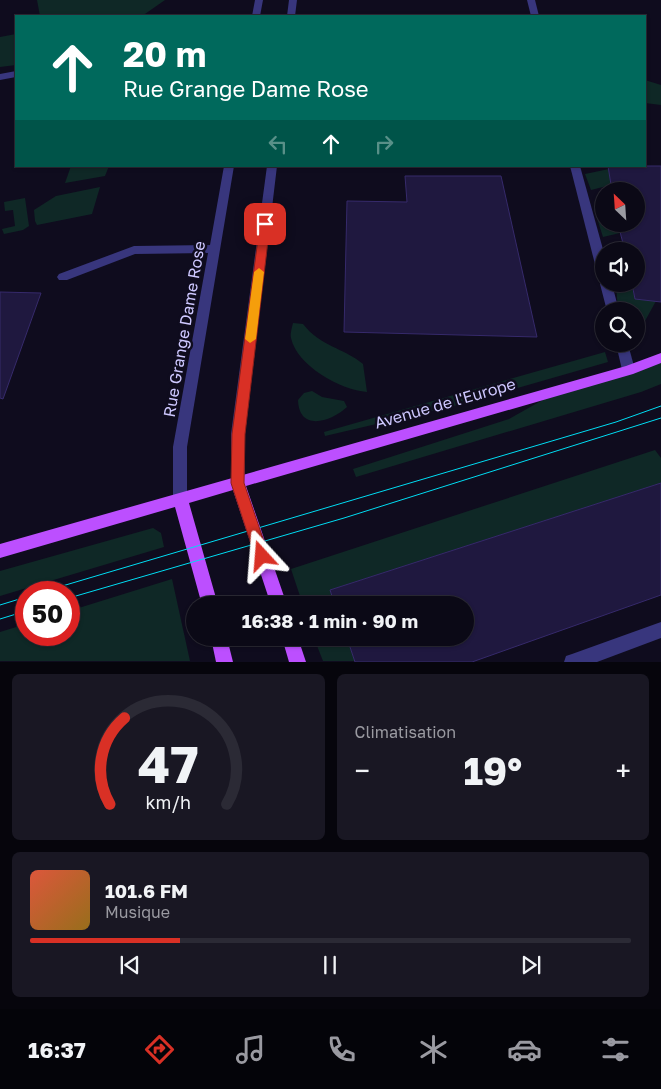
<!DOCTYPE html>
<html lang="fr">
<meta charset="utf-8">
<style>
:root{--surface:#0b0916;--page:#191723;--text:#f1f3f6;--muted:#9a9aa1;--line:#2b2a35;--accent:#d93025}
body{margin:0;font-family:"Golos Text",sans-serif;background:var(--page);color:var(--text);height:100vh;display:flex;flex-direction:column;font-size:19px;white-space:nowrap}
*{box-sizing:border-box;margin:0}
p{font-size:16px;color:var(--muted)}
.icon{flex:none;width:28px;height:28px;fill:none;stroke:currentColor;stroke-width:2;stroke-linecap:round;stroke-linejoin:round}
.map{position:relative;height:662px;overflow:hidden}
.sheet{display:flex;flex-direction:column;gap:12px;padding:12px;background:#06050c;flex:1}
.sheet>*{flex:none}
.banner{position:absolute;left:15px;top:15px;width:631px;height:152px;border-radius:0px;box-shadow:0 1px 4px #0004,0 0 0 1px var(--line);background:#00695c;color:#fff;overflow:hidden}
.needle{width:32px;rotate:335deg}
.fabs{position:absolute;left:595px;top:182px;display:grid;gap:10px}
.fabs a{display:grid;place-items:center;width:50px;height:50px;border-radius:50%;background:var(--surface);box-shadow:0 1px 4px #0004,0 0 0 1px var(--line);font-size:25px}
.speed{position:absolute;left:15px;top:581px;display:flex;gap:10px;font-size:25px;font-weight:700;text-align:center}
.speed>*{display:grid;place-content:center;width:65px;height:65px;border-radius:50%;background:var(--surface);box-shadow:0 1px 4px #0004,0 0 0 1px var(--line);line-height:1}
.speed .limit{border:8px solid #d22;background:#fff;color:#111}
.pin{position:absolute;display:grid;place-items:center;width:42px;height:42px;color:#fff;margin:-21px;border-radius:10px;box-shadow:0 2px 8px #0006}
.me{position:absolute;width:55px;margin:-28px;rotate:341deg;stroke-linejoin:round;filter:drop-shadow(0 0 4px #0008)}
.turn{display:flex;align-items:center;gap:18px;height:105px;padding:0 25px;font-size:22px}
.turn .icon{width:65px;height:65px;stroke-width:2.5}
.turn b{display:block;font-size:35px;line-height:42px}
.lanes{display:flex;align-items:center;height:48px;padding:0 25px;background:#0003;justify-content:center;gap:25px;direction:ltr}
.lanes .off{opacity:.35}
.big{font-size:38px;font-weight:700;line-height:1.1}
.sheet .tile{flex:1;display:flex;flex-direction:column;justify-content:center;gap:8px;min-width:0;padding:0 18px;border-radius:8px;background:var(--page)}
.sheet .dial{align-items:center;gap:0}
.dial svg{height:130px;overflow:visible;fill:none;stroke:var(--line);stroke-width:7;stroke-linecap:round;text-anchor:middle}
.dial text{fill:var(--text);stroke:none}
.song{display:flex;align-items:center;gap:15px}
.cover{width:60px;height:60px;border-radius:8px;background:linear-gradient(135deg,hsl(10 70% 55%),hsl(40 70% 35%))}
.played{height:5px;border-radius:2px;background:linear-gradient(90deg,var(--accent) 25%,var(--line) 25%)}
.keys{display:flex;justify-content:space-around;direction:ltr}
.heat{display:flex;justify-content:space-between;align-items:center;font-size:28px;direction:ltr}
.sheet .tiles{flex:1;display:grid;gap:12px;grid-template-columns:1fr 1fr}
.tile:last-child{grid-column:span 2}
.trip{position:absolute;left:186px;top:596px;width:288px;height:50px;border-radius:25px;background:var(--surface);box-shadow:0 1px 4px #0004,0 0 0 1px var(--line);font-weight:700;line-height:50px;text-align:center}
.dock{display:flex;height:80px;justify-content:space-around;align-items:center;background:#040409;color:var(--muted)}
.dock .icon{width:35px;height:35px}
.dock .on{color:var(--accent)}
.dock b{font-size:22px;color:var(--text)}
.map>svg:first-child{display:block}
</style>
<div class="map">
<svg width="661" height="662" viewBox="0 0 661 662">
<rect width="100%" height="100%" fill="#0f0c1e"/>
<!-- green -->
<g fill="#0f2826">
<polygon points="37,0 165,0 142,16 40,16"/>
<polygon points="16,34 16,65 0,67 0,37"/>
<polygon points="645,80 661,85 661,105 645,103"/>
<polygon points="71,166 109,166 105,176 65,183"/>
<polygon points="609,169 611,185 591,190 585,174"/>
<polygon points="100,187 92,214 37,225 35,221 34,210 56,196"/>
<polygon points="25,198 29,226 23,230 4,234 2,229 15,226 13,210 5,211 4,202"/>
<polygon points="604,207 604,224 618,224 620,233 603,237 594,209"/>
<polygon points="616,284 631,284 635,299 656,301 640,330 636,326 636,311 618,311"/>
<path d="M293,323l10,1c18,23 39,23 60,40l4,28c-26,-2 -70,-26 -76,-54 -1,-4 1,-11 2,-15z"/>
<polygon points="605,352 608,362 462,404 325,436 324,432"/>
<polygon points="661,362 661,384 641,392 356,477 353,469 509,419 548,397"/>
<path d="M312,391l10,6 22,4 3,6c-16,15 -48,25 -49,-7l6,-7z"/>
<polygon points="655,450 661,458 661,483 330,590 335,605 303,605 291,569"/>
<polygon points="153,528 161,533 164,547 0,596 0,571"/>
<polygon points="172,579 190,661 0,661 0,632 26,624 26,635 69,635 69,611"/>
<polygon points="314,638 347,638 355,661 323,661"/>
</g>
<!-- building -->
<g fill="#1f183f" stroke="#362a6b">
<polygon points="608,166 661,166 661,302 635,299 632,284 636,284 636,251 625,251 618,224 636,224 636,191 612,191"/>
<polygon points="405,176 501,176 537,337 344,332 347,201 407,202"/>
<polygon points="0,292 41,293 3,399 0,398"/>
<polygon points="661,483 661,595 472,662 355,662 347,638 465,638 465,605 335,605 330,590"/>
</g>
<g fill="none" stroke-linecap="round" stroke-linejoin="round">
<!-- minor -->
<g fill="#38367d" fill-rule="evenodd">
<polygon points="255,0 263,0 260,16 252,16"/>
<polygon points="289,0 297,0 295,16 287,16"/>
<polygon points="527,0 535,0 539,16 531,16"/>
<polygon points="16,71 16,77 0,80 0,74"/>
<polygon points="224,166 234,166 187,447 187,499 185,504 180,505 175,504 173,499 173,447 208,253 135,254 67,280 59,280 57,277 59,274 134,246 210,245"/>
<polygon points="267,166 277,166 245,434 245,483 243,487 238,489 233,487 231,483 231,434"/>
<polygon points="570,166 580,166 604,253 604,280 598,276"/>
<polygon points="604,280 604,284 612,284 619,311 607,311 600,284"/>
<polygon points="616,344 628,344 635,370 633,374 623,374"/>
<polygon points="661,622 661,638 597,662 564,662 566,656 572,654"/>
</g>
<!-- major -->
<g fill="#bc4fff" fill-rule="evenodd">
<polygon points="661,353 661,363 633,374 246,486 287,605 271,605 233,490 189,503 218,605 202,605 175,507 0,558 0,544 626,366"/>
<polygon points="211,638 227,638 233,662 216,662"/>
<polygon points="282,638 298,638 306,662 289,662"/>
</g>
<!-- tram -->
<g stroke="#00ddf3" stroke-width="1">
<polyline points="42,592 616,422 661,406"/>
<polyline points="69,598 344,518 661,418"/>
<polyline points="0,605 26,597"/>
<polyline points="0,619 26,611"/>
</g>
</g>
<!-- route -->
<polygon fill="#d93025" stroke="#8d1f18" points="265,220 270,224 245,434 244,483 269,556 267,561 262,562 257,561 255,556 231,483 232,434 260,224"/>
<!-- slow -->
<polygon fill="#f59e0b" points="259,268 264,272 256,339 250,343 245,339 254,272"/>
<g text-anchor="middle" dominant-baseline="central" stroke-width="5" stroke-linejoin="round" paint-order="stroke">
<!-- street labels -->
<g font-size="16" fill="#cec8ff" stroke="#0f0c1e">
<text transform="translate(184 329) rotate(-80)">Rue Grange Dame Rose</text>
<text transform="translate(445 403) rotate(-16)">Avenue de l'Europe</text>
</g>
</g>
</svg>
<div class="fabs">
<a><svg class="needle" viewBox="-14 -14 28 28"><path d="M0-13l5 13h-10z" fill="#e53935"/><path d="M0 13l5-13h-10z" fill="#9a9aa1"/></svg></a>
<a><svg class="icon" aria-label="sound" viewBox="0 0 24 24"><path d="M4 9h4l5-4v14l-5-4H4zM17 9q2 3 0 6"/></svg></a>
<a><svg class="icon" aria-label="search" viewBox="0 0 24 24"><circle cx="10" cy="10" r="6"/><path d="M15 15l6 6"/></svg></a>
</div>
<div class="speed"><div class="limit">50</div></div>
<div class="pin" style="left:265px;top:224px;background:#d93025"><svg class="icon" aria-label="arrive" viewBox="0 0 24 24"><path d="M6 21V4h12l-3 4 3 4H6"/></svg></div>
<svg class="me" style="left:262px;top:556px" viewBox="-20 -20 40 40"><path d="M0-17L14 15 0 8-14 15z" fill="#d93025" stroke="#fff" stroke-width="4"/></svg>
<div class="trip">16:38 · 1 min · 90 m</div>
<div class="banner">
<div class="turn"><svg class="icon" aria-label="ahead" viewBox="0 0 24 24"><path d="M12 20V5M6 11l6-6 6 6"/></svg><div><b>20 m</b>Rue Grange Dame Rose</div></div>
<div class="lanes"><svg class="icon off" aria-label="left" viewBox="0 0 24 24"><path d="M17 20v-9H6M10 6l-5 5 5 5"/></svg><svg class="icon" aria-label="ahead" viewBox="0 0 24 24"><path d="M12 20V5M6 11l6-6 6 6"/></svg><svg class="icon off" aria-label="right" viewBox="0 0 24 24"><path d="M7 20v-9h11M14 6l5 5-5 5"/></svg></div>
</div>
</div>
<section class="sheet">
<div class="tiles">
<div class="tile dial"><svg viewBox="0 0 100 80">
<path d="M14 69A42 42 0 1 1 86 69"/>
<path d="M14 69A42 42 0 0 1 23 16" stroke="#d93025"/>
<text x="50" y="56" font-size="32" font-weight="700">47</text>
<text x="50" y="72" font-size="11">km/h</text>
</svg></div>
<div class="tile"><p>Climatisation</p>
<div class="heat"><a>−</a><b class="big">19°</b><a>+</a></div>
</div>
<div class="tile">
<div class="song"><i class="cover"></i><div><b>101.6 FM</b><p>Musique</p></div></div>
<div class="played"></div>
<div class="keys"><svg class="icon" aria-label="previous" viewBox="0 0 24 24"><path d="M18 5L8 12l10 7zM5 5v14"/></svg><svg class="icon" aria-label="pause" viewBox="0 0 24 24"><path d="M8 5v14M16 5v14"/></svg><svg class="icon" aria-label="next" viewBox="0 0 24 24"><path d="M6 5l10 7-10 7zM19 5v14"/></svg></div>
</div>
</div>
</section>
<nav class="dock">
<b>16:37</b>
<svg class="icon on" aria-label="directions" viewBox="0 0 24 24"><path d="M12 3l9 9-9 9-9-9zM9 14v-3h6M13 9l2 2-2 2"/></svg>
<svg class="icon" aria-label="music" viewBox="0 0 24 24"><path d="M9 18V5l10-2v13"/><circle cx="6" cy="18" r="3"/><circle cx="16" cy="16" r="3"/></svg>
<svg class="icon" aria-label="phone" viewBox="0 0 24 24"><path d="M5 4h4l2 5-3 2q2 4 5 5l2-3 5 2v4C11 20 4 13 5 4z"/></svg>
<svg class="icon" aria-label="climate" viewBox="0 0 24 24"><path d="M12 3v18M4 7l16 10M4 17L20 7"/></svg>
<svg class="icon" aria-label="car" viewBox="0 0 24 24"><path d="M5 17H2v-5l4-1 3-4h7l3 4 3 1v5h-3M9 17h6M6 11h13"/><circle cx="7" cy="17" r="2"/><circle cx="17" cy="17" r="2"/></svg>
<svg class="icon" aria-label="filters" viewBox="0 0 24 24"><path d="M4 7h16M4 17h16"/><circle cx="9" cy="7" r="2"/><circle cx="15" cy="17" r="2"/></svg>
</nav>
